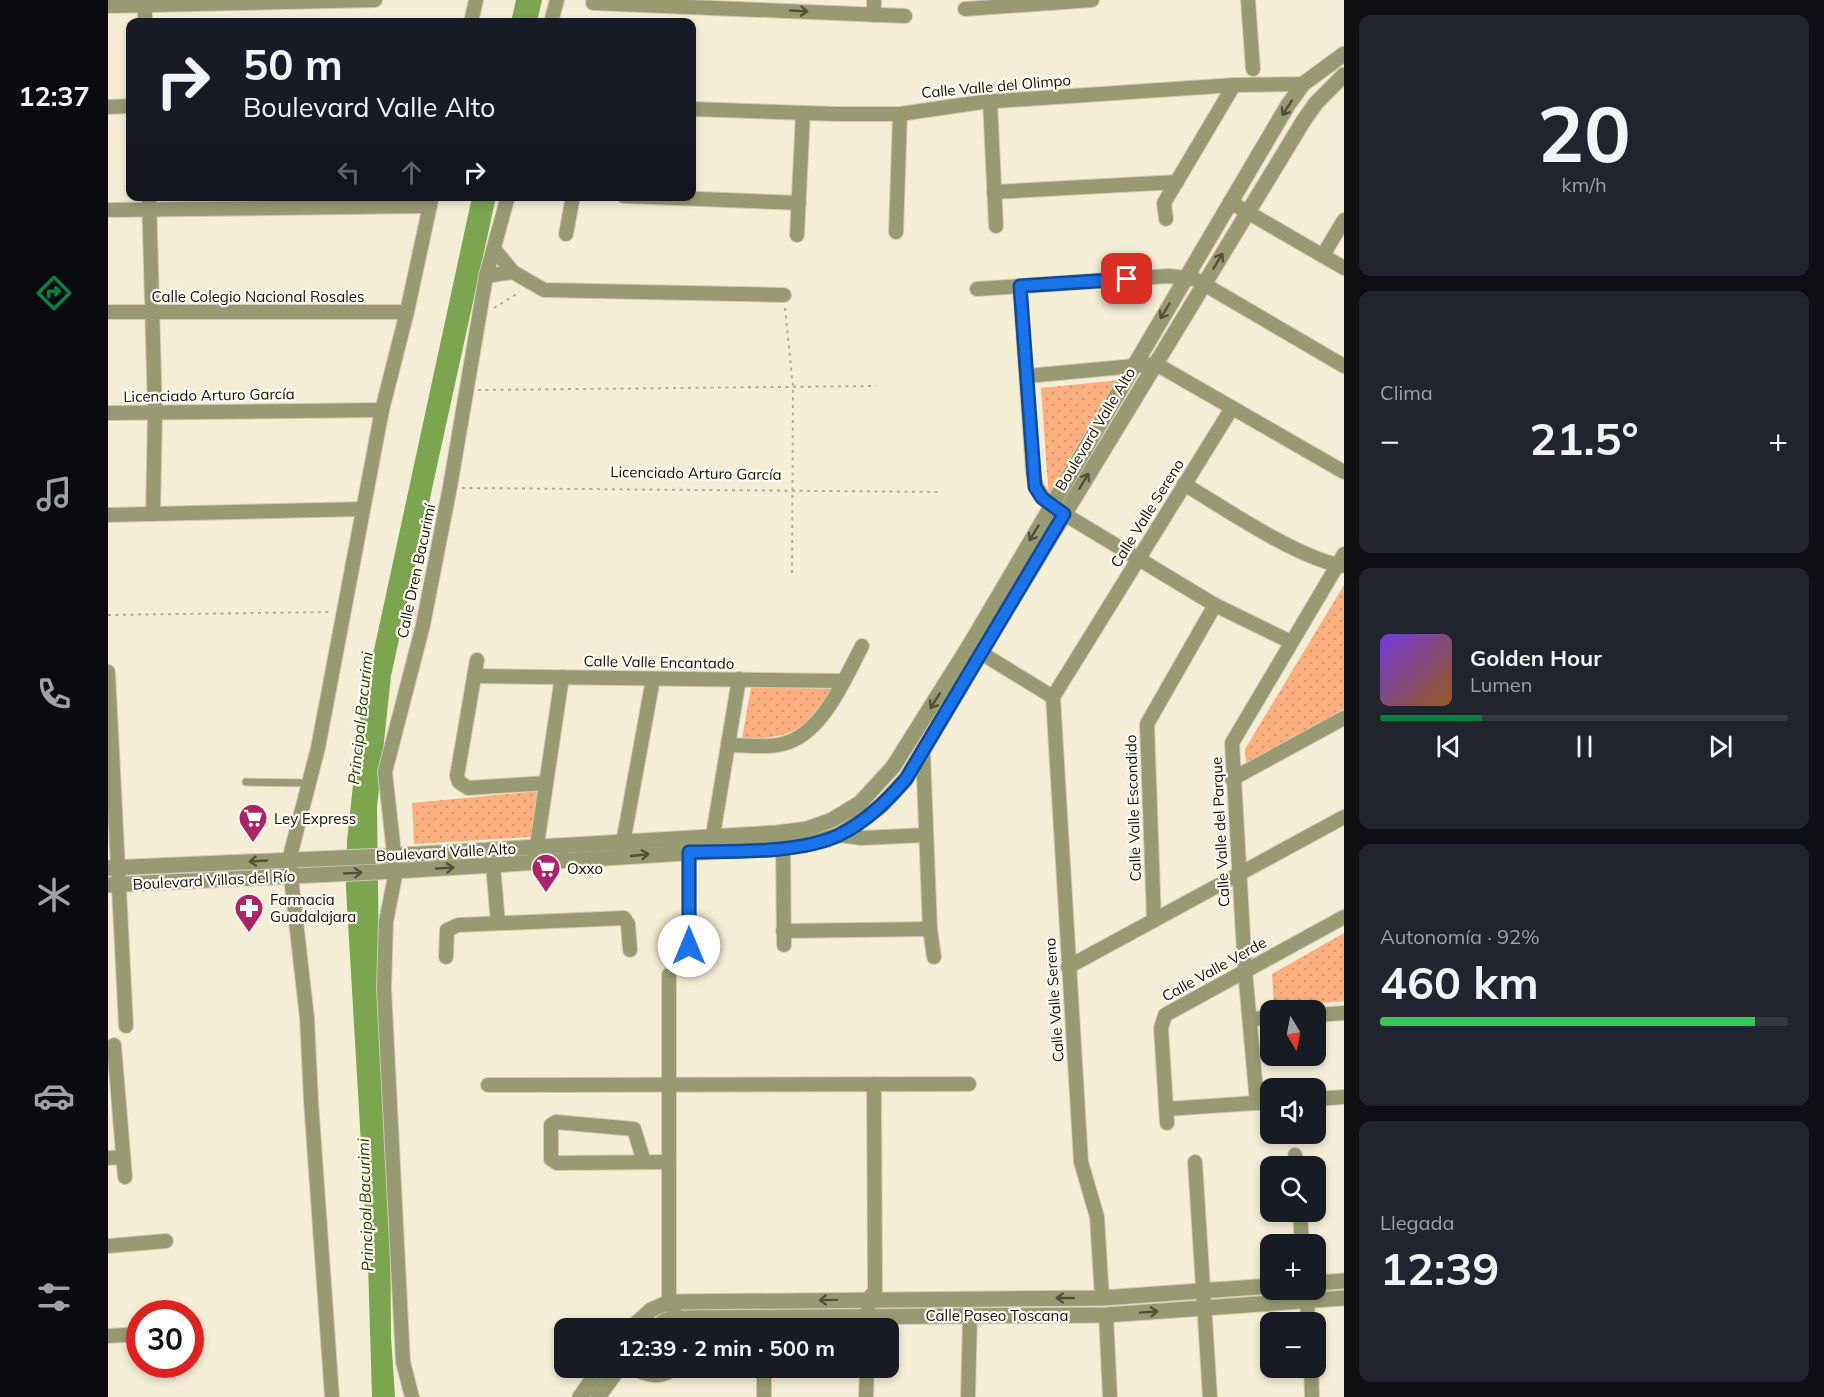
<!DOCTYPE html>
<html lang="es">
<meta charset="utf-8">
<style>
:root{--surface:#171b24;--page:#20242c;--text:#f1f3f6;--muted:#9ea1a6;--line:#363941;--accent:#0b8043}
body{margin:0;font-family:Mulish,sans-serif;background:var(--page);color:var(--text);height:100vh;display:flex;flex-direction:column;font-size:22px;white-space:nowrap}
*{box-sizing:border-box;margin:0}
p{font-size:20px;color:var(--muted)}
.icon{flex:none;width:33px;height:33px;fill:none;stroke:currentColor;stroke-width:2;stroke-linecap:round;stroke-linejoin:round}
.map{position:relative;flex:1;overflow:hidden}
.details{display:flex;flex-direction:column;gap:15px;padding:15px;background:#0d0f14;width:480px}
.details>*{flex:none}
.hud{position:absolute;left:18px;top:18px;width:570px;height:183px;border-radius:12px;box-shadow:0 3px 9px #0003;background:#171b24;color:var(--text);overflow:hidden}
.needle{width:39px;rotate:170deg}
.controls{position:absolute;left:1152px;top:1000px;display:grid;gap:12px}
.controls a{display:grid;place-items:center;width:66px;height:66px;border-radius:12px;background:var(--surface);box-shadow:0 3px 9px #0003;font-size:30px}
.speed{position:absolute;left:18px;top:1300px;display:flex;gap:12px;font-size:30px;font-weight:700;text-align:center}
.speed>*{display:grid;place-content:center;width:78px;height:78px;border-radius:50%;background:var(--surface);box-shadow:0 3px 9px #0003;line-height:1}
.speed .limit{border:9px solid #d22;background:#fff;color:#111}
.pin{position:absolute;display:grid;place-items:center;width:51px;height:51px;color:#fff;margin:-26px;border-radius:12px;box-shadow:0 3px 9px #0006}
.me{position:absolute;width:66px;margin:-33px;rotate:0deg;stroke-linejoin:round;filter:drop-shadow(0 0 4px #0008)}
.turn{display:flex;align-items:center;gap:21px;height:126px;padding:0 18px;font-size:27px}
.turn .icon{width:78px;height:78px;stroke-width:2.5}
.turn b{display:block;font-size:42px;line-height:51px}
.lanes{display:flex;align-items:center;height:57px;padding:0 18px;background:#0003;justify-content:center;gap:30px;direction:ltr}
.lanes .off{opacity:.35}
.big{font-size:45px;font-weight:700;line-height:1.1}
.details .card{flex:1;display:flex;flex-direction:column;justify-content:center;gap:9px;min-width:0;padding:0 21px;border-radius:12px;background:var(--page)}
.details .dial{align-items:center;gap:0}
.dial b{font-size:78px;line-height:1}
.song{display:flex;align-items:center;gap:18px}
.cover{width:72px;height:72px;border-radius:9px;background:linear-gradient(135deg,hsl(260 70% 55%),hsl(30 70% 35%))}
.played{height:6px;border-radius:3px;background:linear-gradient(90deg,var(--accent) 25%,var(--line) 25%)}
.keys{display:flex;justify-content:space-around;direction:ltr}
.heat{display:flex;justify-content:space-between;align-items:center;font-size:33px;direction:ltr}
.charge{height:9px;border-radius:4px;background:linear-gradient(90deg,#34c759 92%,var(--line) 0)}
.trip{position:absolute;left:446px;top:1318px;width:345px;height:60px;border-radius:12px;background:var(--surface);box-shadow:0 3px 9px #0003;font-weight:700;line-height:60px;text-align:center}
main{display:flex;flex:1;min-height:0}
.menu{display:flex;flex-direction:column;width:108px;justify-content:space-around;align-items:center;background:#090b0e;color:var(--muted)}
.menu .icon{width:42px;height:42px}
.menu .active{color:var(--accent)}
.menu b{font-size:27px;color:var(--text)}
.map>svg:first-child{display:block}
</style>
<main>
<nav class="menu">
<b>12:37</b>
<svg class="icon active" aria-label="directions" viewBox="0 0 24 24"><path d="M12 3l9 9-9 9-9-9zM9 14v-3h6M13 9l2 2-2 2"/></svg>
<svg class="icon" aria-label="music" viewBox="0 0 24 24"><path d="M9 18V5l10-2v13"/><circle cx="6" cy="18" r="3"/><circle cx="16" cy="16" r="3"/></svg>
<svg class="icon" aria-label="phone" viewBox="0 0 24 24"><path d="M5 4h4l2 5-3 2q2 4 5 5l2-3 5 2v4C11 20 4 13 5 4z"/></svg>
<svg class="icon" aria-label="climate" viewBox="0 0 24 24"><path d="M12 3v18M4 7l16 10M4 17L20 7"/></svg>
<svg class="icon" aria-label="car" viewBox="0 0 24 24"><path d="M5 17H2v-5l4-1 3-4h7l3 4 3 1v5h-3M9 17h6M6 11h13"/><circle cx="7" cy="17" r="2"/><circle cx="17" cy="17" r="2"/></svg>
<svg class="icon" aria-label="filters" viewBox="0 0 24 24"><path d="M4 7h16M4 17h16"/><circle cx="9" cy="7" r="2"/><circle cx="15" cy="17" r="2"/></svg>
</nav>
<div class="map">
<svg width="1236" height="1397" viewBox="0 0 1236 1397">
<defs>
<pattern id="grass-dots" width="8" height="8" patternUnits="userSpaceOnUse" patternTransform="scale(1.5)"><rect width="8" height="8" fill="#fcaf7e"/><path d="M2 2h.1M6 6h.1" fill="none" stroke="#d7966c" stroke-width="1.8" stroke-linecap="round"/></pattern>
</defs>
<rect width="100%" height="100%" fill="#f5eed7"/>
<!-- grass -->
<g fill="url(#grass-dots)">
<polygon points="1012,380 941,499 933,388"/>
<polygon points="1236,585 1236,711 1138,763 1137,749"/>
<path d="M643,687l83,2c-26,42 -43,49 -92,50z"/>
<polygon points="431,791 423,837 306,844 304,803"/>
<polygon points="1236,933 1236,1001 1166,1007 1164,974"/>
</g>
<!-- water -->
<g fill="#7ba54f">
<polygon points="408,0 434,0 429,22 403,22"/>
<polygon points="364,197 388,197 283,676 269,807 272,1042 282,1201 283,1337 287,1397 264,1397 260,1263 238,888 239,841 253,710"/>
</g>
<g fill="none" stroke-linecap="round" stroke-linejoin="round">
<!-- service casing -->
<g stroke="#d1cbb6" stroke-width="9">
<g id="service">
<polyline points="138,782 200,783"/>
<path d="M516,1368c20,10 38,18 55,0"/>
</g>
</g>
<!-- minor casing -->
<g stroke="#d1cbb6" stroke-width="16">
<g id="minor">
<polyline points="37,0 37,22"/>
<polyline points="1140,0 1145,69"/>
<polyline points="485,3 797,16"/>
<polyline points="0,6 267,0"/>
<polyline points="857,9 984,0"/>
<polyline points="766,15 766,0"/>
<polyline points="363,22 368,0"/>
<polyline points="443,22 449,0"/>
<polyline points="882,101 888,226"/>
<polyline points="0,107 22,106"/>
<polyline points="584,109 729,114 792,114 874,102 1126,85 1195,84"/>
<polyline points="886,192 1069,182"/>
<polyline points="41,196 47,412 45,514"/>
<polyline points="516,196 691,203"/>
<polyline points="1122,202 1236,268"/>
<polyline points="0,210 322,206"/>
<polyline points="1058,219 1056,203 1126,85"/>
<polyline points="788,232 792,114"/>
<polyline points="458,234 465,196"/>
<polyline points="689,235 695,113"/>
<polyline points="386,249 405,272"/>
<polyline points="1215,255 1236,220"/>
<polyline points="378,276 405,272 436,290 676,295"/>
<path d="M912,286l13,187c3,21 14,29 31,41l151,91 76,37"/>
<polyline points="869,289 1061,276 1087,279 1236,366"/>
<polyline points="0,312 299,312"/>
<polyline points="919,376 1048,364 1236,472"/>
<polyline points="0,413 274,410"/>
<path d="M1076,484c40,24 116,76 160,82"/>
<polyline points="0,515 255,509"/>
<polyline points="865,648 945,697"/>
<polyline points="369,660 349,776 351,782 360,788 438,783"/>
<polyline points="0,672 18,1026"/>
<polyline points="366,676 736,681"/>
<path d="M620,745c19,0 43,4 61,-3 36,-14 56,-64 73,-96"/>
<polyline points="815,752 822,929 826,957"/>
<polyline points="1124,779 1236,718"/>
<polyline points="731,835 754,838 818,835"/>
<polyline points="515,843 545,679"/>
<polyline points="603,847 631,679"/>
<polyline points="675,847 676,945"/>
<polyline points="581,852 581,946"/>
<polyline points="427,858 454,677"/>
<polyline points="385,865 390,923"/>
<polyline points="1046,920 1039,724 1107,605"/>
<polyline points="675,931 822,929"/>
<polyline points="338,957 339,930 350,925 516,918 520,924 522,950"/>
<polyline points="960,967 1236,817"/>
<polyline points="561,975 561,1302 566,1310"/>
<polyline points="1208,1015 1236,1013"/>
<polyline points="1142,1019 1162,1018"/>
<polyline points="6,1045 17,1177"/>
<polyline points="380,1085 861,1084"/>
<polyline points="1208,1099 1236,1097"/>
<polyline points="1149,1103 1137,970 1124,743 1236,554"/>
<polyline points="1058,1109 1162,1102"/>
<polyline points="1059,1123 1053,1028 1057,1015 1236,917"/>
<polyline points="1187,1155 1188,1167"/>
<polyline points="0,1158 15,1157"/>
<polyline points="536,1162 526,1129 448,1122 443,1125 443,1159 449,1163 561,1162"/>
<polyline points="1087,1162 1102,1397"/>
<polyline points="1192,1212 1194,1245"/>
<polyline points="0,1246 58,1241"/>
<polyline points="994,1298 989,1217 973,1162 945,697 1124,408"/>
<polyline points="1199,1300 1200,1323"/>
<polyline points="998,1315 1002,1397"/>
<polyline points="760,1329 760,1299 767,1291 766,1084"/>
<polyline points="0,1336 32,1334"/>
<polyline points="656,1368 656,1397"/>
<polyline points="1203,1368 1204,1397"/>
<polyline points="224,1397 203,1101 199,1018 181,860 210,748 274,410 299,312 324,196"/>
<polyline points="304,1397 295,1362 276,988 278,922 288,871 277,772 315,625 342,487 378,276 400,196"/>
<polyline points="758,1397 759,1368"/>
<polyline points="860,1397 862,1316"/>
</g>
</g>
<!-- tertiary casing -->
<g stroke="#d1cbb6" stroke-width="17">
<g id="tertiary">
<polyline points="0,868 277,856 669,833 699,829 724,820 752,803 785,767 861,646 1180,105 1195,84 1236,54"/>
<polyline points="0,885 288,871 675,847 703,843 731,835 773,806 798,779 894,617 1196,120 1208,103 1236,75"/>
<polyline points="1208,1283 1236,1281"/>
<polyline points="522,1329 543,1310 561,1302 994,1298 1162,1286"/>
<polyline points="544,1329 559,1320 571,1318 998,1315 1236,1298"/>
<polyline points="472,1397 492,1368"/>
<polyline points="490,1397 511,1368"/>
</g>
</g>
<!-- path -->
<g stroke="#afaa97" stroke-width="2" stroke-dasharray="3 4.5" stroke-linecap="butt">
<polyline points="386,308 412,292"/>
<polyline points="677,308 685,387 684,577"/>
<polyline points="370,390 768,386"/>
<polyline points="354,488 834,492"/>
<polyline points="0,615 222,612"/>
</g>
<!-- service -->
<use href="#service" stroke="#979a72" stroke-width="7"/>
<!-- minor -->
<use href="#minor" stroke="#979a72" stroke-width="14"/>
<!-- tertiary -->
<use href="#tertiary" stroke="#979a72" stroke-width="15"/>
</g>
<!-- one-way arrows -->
<defs><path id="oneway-shaft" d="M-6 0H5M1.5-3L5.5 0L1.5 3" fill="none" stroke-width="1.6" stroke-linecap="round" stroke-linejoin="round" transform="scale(1.5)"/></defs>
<g stroke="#504f39">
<use href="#oneway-shaft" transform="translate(691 11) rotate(3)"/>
<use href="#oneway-shaft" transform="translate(1179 108) rotate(123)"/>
<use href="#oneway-shaft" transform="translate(1110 261) rotate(-59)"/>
<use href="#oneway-shaft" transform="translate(1057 311) rotate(121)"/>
<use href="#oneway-shaft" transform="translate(976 481) rotate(-59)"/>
<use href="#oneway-shaft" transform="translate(926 533) rotate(121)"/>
<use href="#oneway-shaft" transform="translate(827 701) rotate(122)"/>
<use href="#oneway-shaft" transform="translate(532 855) rotate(-6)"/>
<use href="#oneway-shaft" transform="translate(150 861) rotate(177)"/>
<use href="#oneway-shaft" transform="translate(337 868) rotate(-3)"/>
<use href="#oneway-shaft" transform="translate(245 873) rotate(-3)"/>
<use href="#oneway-shaft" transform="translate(957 1298) rotate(180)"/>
<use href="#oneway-shaft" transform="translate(720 1300) rotate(179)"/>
<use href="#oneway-shaft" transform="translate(1041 1312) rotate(-4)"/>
</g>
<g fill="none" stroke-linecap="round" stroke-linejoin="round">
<!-- route casing -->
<g stroke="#114b97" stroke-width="15">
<path id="route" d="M581,946v-94c44,-1 110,2 150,-17 27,-13 48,-34 67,-56l158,-265 -22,-16 -7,-11 -15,-201 107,-7"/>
</g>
<!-- route -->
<use href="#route" stroke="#1a73e8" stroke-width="10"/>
</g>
<!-- icons -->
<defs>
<g id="supermarket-pin" transform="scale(1.5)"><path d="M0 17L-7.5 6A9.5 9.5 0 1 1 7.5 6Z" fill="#ab2368" stroke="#fefbf2"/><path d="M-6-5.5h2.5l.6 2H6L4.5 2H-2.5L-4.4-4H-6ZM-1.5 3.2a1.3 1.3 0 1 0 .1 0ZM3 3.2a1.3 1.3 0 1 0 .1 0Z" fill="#fff"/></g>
<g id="pharmacy-pin" transform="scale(1.5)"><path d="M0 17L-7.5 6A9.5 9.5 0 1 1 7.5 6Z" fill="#ab2368" stroke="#fefbf2"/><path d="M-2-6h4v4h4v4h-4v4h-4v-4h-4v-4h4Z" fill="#fff"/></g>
</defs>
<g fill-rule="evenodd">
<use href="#supermarket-pin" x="145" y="818"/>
<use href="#supermarket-pin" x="438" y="868"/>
<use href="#pharmacy-pin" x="141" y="908"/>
</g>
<g text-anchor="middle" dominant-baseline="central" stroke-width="4.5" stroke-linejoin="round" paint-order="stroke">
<!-- street labels -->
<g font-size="15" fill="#15120a" stroke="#fefbf2">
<text transform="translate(888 86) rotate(-5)">Calle Valle del Olimpo</text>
<text x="150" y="296">Calle Colegio Nacional Rosales</text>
<text transform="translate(101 395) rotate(-1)">Licenciado Arturo García</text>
<text transform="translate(987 429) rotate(-59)">Boulevard Valle Alto</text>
<text transform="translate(588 473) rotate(1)">Licenciado Arturo García</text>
<text transform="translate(1039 513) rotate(-58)">Calle Valle Sereno</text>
<text transform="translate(308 571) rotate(-78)">Calle Dren Bacurimí</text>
<text transform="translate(551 662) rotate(1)">Calle Valle Encantado</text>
<text transform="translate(1025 808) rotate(-92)">Calle Valle Escondido</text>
<text transform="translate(1112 832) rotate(-93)">Calle Valle del Parque</text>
<text transform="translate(338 852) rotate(-3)">Boulevard Valle Alto</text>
<text transform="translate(106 880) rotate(-3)">Boulevard Villas del Río</text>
<text transform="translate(1106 969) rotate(-29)">Calle Valle Verde</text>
<text transform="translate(946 1000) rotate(-94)">Calle Valle Sereno</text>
<text x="889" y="1315">Calle Paseo Toscana</text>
</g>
<!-- poi labels -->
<g font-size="15" fill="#15120a" stroke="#fefbf2" text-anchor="start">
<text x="166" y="818">Ley Express</text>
<text x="459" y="868">Oxxo</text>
<text x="162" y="899">Farmacia<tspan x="162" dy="17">Guadalajara</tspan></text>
</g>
<!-- water labels -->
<g font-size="16" font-style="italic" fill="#284301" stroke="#fefbf2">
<text transform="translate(252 718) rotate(-84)">Principal Bacurimi</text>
<text transform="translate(257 1205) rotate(-92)">Principal Bacurimi</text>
</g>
</g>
</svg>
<div class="controls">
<a><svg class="needle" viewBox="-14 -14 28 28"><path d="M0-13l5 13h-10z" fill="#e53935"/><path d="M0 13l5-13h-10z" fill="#9ea1a6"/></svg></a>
<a><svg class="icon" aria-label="sound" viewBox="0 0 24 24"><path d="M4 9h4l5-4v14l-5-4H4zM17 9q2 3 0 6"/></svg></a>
<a><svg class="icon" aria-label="search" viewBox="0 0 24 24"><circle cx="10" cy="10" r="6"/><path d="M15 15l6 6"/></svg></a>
<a>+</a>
<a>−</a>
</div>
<div class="speed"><div class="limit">30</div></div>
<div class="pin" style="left:1019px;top:279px;background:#d93025"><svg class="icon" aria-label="arrive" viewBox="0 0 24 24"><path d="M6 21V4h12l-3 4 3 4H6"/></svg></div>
<svg class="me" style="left:581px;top:946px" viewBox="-20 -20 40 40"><circle r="19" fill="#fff"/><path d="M0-13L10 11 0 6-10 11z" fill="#1a73e8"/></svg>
<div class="trip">12:39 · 2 min · 500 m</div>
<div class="hud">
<div class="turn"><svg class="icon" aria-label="right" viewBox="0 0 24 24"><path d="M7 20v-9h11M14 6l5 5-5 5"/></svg><div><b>50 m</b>Boulevard Valle Alto</div></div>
<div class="lanes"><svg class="icon off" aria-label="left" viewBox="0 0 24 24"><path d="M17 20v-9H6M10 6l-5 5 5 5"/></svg><svg class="icon off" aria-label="ahead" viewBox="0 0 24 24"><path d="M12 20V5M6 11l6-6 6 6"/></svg><svg class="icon" aria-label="right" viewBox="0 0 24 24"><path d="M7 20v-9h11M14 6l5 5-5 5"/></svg></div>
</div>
</div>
<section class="details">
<div class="card dial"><b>20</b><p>km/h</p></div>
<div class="card"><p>Clima</p>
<div class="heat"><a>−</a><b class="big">21.5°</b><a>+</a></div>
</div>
<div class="card">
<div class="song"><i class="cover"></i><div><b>Golden Hour</b><p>Lumen</p></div></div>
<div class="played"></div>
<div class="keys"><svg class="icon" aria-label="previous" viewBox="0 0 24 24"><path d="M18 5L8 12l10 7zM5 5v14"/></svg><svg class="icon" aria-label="pause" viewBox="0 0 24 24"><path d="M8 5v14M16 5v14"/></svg><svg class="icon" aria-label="next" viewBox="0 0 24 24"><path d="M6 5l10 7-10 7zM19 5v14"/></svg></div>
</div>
<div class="card"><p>Autonomía · 92%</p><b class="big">460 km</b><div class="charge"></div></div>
<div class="card"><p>Llegada</p><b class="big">12:39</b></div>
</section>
</main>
